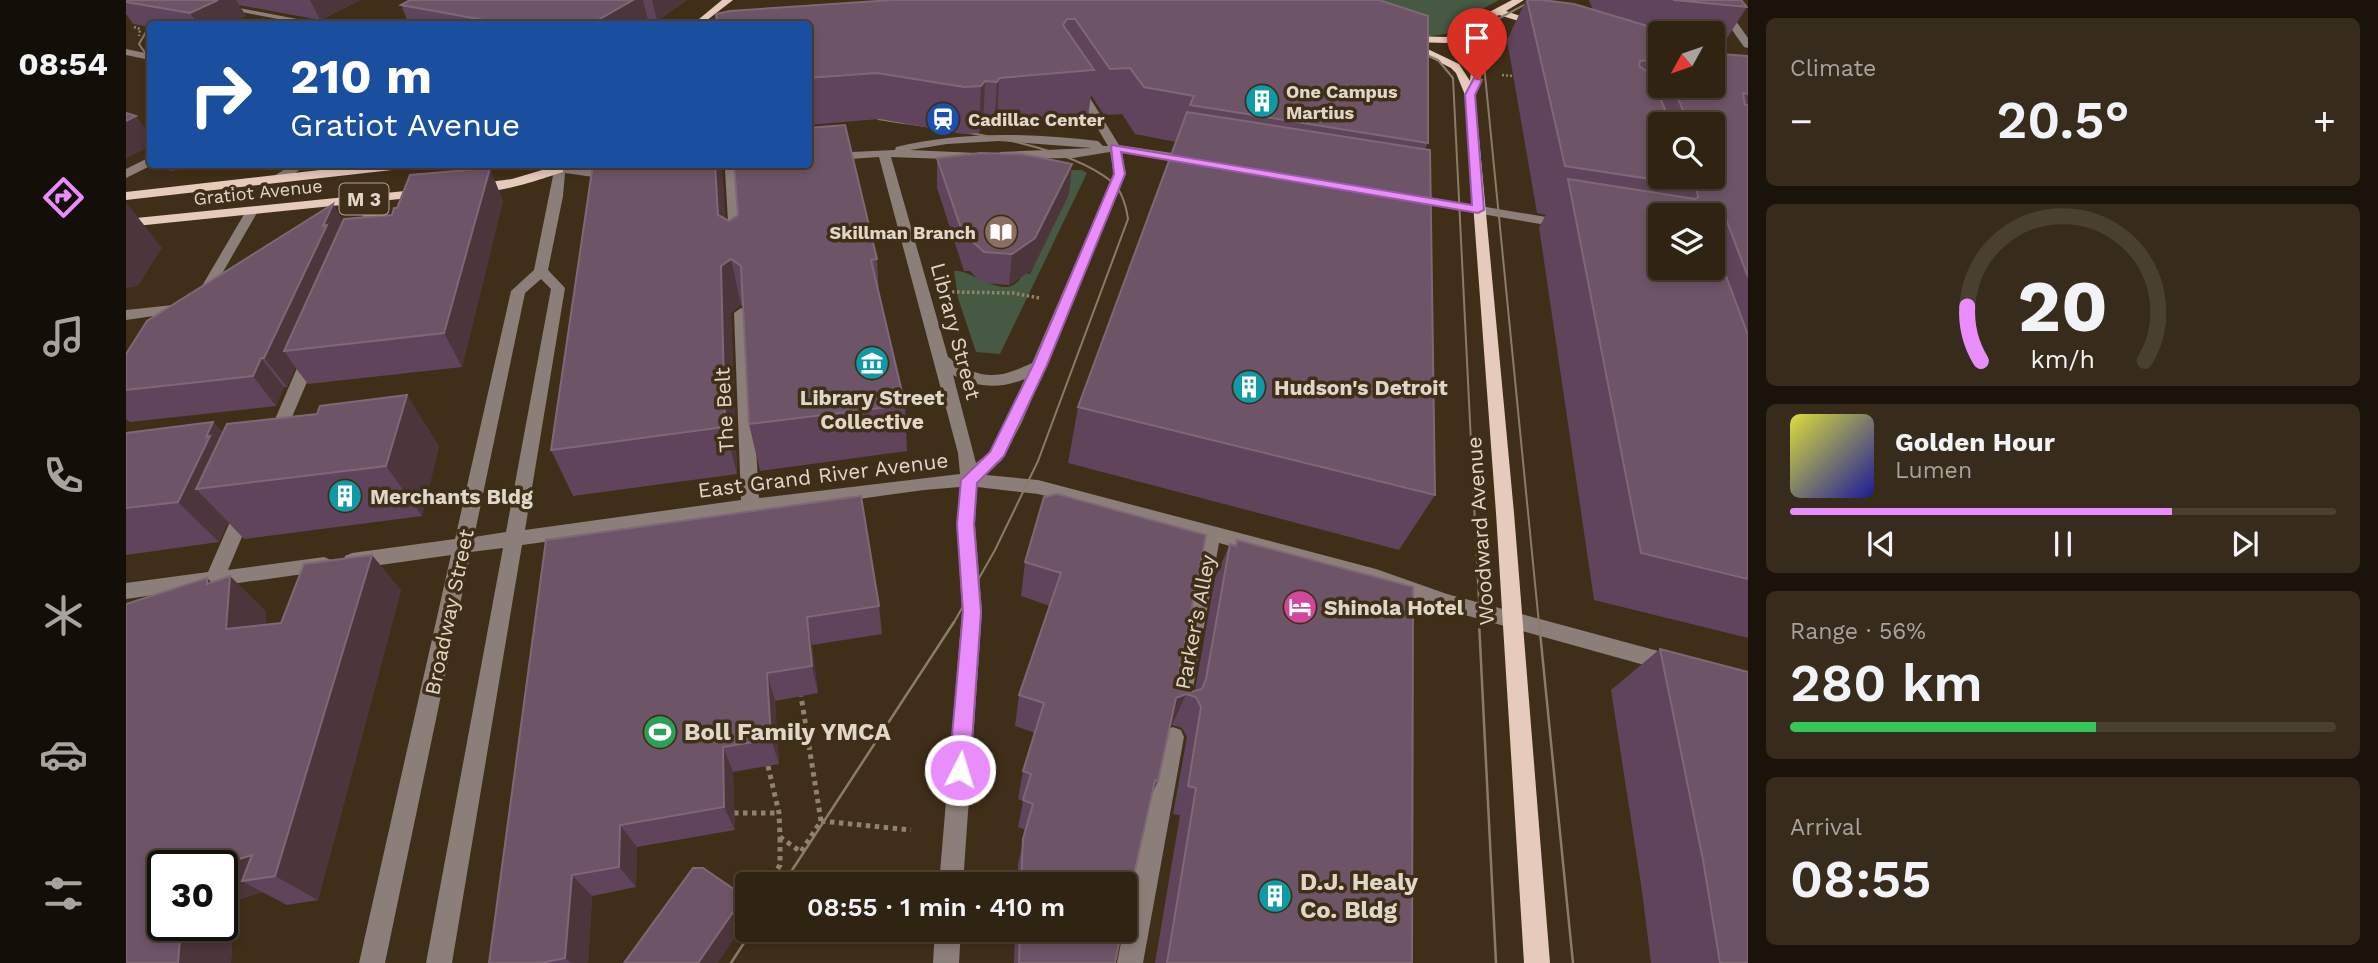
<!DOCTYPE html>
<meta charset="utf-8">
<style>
:root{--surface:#2f2312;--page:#372b1b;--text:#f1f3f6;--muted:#a7a49f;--line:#4a4032;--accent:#ea8dfc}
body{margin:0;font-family:"Work Sans",sans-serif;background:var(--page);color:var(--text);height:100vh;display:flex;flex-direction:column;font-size:26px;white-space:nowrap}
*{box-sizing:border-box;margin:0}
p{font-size:23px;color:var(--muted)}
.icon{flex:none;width:38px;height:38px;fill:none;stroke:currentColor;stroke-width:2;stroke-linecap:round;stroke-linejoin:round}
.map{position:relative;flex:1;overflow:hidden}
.drawer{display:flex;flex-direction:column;gap:18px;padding:18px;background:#1a130a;width:630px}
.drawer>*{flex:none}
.banner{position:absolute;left:21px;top:21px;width:665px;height:147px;border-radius:7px;box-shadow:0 4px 10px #0003,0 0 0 2px var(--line);background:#1a4fa0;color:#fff;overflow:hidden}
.needle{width:46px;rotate:230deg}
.controls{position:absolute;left:1522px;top:21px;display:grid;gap:14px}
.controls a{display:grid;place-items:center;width:77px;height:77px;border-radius:7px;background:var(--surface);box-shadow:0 4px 10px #0003,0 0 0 2px var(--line);font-size:35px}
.speed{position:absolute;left:21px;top:850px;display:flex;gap:14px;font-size:35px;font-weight:700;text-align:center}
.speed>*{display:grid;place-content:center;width:91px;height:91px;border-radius:50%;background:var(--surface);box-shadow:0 4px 10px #0003,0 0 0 2px var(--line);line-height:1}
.speed .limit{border:4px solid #111;border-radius:10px;background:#fff;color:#111}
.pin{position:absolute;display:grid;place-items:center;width:60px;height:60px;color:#fff;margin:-72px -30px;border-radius:50% 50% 50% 0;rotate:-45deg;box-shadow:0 0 7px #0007}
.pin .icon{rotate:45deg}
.me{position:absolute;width:77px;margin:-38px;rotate:5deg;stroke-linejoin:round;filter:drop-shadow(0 0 5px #0008)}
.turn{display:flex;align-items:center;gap:24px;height:147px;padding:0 28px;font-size:32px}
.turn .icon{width:91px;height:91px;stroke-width:2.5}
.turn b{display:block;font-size:49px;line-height:60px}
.big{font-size:52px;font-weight:600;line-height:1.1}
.drawer .card{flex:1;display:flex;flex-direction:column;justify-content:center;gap:10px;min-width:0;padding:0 24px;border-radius:10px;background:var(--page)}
.drawer .dial{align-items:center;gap:0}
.dial svg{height:182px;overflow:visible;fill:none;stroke:var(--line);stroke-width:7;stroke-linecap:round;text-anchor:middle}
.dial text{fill:var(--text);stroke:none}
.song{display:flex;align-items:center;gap:21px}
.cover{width:84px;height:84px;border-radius:10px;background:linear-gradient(135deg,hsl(60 70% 55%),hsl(240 70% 35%))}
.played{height:7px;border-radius:4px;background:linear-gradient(90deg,var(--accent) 70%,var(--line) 70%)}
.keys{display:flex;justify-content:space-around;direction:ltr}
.heat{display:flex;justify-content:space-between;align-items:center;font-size:38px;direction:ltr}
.charge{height:10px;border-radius:5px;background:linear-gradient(90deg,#34c759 56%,var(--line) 0)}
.trip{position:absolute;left:609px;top:872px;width:402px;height:70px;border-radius:7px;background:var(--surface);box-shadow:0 4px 10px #0003,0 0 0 2px var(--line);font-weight:600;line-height:70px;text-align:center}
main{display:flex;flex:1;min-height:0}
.tabs{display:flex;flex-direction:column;width:126px;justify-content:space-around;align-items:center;background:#130e07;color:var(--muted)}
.tabs .icon{width:49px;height:49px}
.tabs .selected{color:var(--accent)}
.tabs b{font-size:32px;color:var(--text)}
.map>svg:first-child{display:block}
</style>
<main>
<nav class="tabs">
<b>08:54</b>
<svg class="icon selected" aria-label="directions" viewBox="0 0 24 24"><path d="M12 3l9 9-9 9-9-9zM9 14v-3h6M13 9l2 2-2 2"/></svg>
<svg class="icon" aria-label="music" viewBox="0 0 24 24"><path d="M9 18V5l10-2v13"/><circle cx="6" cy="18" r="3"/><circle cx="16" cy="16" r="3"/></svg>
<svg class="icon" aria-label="phone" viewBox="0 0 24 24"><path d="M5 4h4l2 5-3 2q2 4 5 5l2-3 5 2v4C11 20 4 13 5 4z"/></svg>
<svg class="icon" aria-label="climate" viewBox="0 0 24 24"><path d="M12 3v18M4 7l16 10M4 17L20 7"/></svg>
<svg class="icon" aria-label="car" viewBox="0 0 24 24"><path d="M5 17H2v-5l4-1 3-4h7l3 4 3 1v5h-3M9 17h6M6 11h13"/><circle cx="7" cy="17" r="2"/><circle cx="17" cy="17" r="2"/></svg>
<svg class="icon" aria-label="filters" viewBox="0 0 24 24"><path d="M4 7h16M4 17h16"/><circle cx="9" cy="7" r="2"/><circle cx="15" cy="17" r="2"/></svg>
</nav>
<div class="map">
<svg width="1622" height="963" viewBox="0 0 1622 963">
<rect width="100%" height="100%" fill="#3f2f18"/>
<!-- green -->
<g fill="#465942">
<polygon points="1187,0 1373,0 1338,19 1324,33 1301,37"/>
<path d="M956,170l5,3 -87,181 -24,-2 -18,-54 -4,-27c17,-3 56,36 69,2l7,1 38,-80 -30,-23z"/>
</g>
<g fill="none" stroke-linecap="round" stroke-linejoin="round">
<!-- path-far2 -->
<g stroke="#8f826f" stroke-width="2.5" stroke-dasharray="2 2" stroke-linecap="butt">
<polyline points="8,27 14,29 13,36"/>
<polyline points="1376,75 1386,76"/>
</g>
<!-- path-far1 -->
<polyline stroke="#8f826f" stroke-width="3.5" stroke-dasharray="2.5 2.5" stroke-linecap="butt" points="826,292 887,293 913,298"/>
<!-- path -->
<g stroke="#8f826f" stroke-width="5" stroke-dasharray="4.5 4.5" stroke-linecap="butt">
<polyline points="642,766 653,813 654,837 675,852 695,821 675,696"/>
<polyline points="608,813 653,813"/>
<polyline points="695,821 785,830"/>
<polyline points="642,884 654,865 654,838"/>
</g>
<!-- minor -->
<g fill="#8c7e78" fill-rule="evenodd">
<polygon points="51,0 72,0 197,24 179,24"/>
<polygon points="1585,0 1595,0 1622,38 1622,48 1618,47"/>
<polygon points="0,49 24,54 24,60 0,55"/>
<path d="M951,82l5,3 37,60 73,11 6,4 -6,4 -70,-11 4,21 -104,248 -20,38 -16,15 52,5 338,89 71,25 226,61 7,3 3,6 -3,6 -7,3 -226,-63 -72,-25 -156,-42 -30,167 -3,7 -8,3 -8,-3 -3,-7 35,-172 -164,-44 -61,-7 -2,37 7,88 -19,272h-24l23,-272 -5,-88 3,-37 -36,3 -402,55 -70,418h-26l77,-415 -32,4 -86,411h-26l92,-408 -99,14 -7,-3 -2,-5 2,-5 7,-3 103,-14 56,-248 23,-21 21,-104 60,6 6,4 -6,4 -50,-7 -2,23 -15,74 17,18 -40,242 216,-30 -7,-187 7,-5 7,5 11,185 201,-24 -2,-21 -79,-296 -71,5v-8l87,-4 1,-3c66,-16 135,-14 202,-6l5,5h5l-36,-61zM873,141l93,7 -92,4 -2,3 6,4 69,-1 37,-6 4,22 -82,189c-35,17 -53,17 -84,-6l-57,-200 82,3 6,-4 -2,-3 -67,-3 37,-6zM415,279l10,10 -45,243 -32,5 51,-244zM827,375c24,13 47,14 72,4l-35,73 -14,11z"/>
<polygon points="20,159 24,159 24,164 28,164 0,178 0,169"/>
<polygon points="167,164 182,164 156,182 148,182 148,176"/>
<polygon points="572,164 614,164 611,167 615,243 605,243 603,240 599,169 569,171 567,168"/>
<polygon points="251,194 257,198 241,238 234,242 229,241 227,238 245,198"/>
<polygon points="1283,194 1438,220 1445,224 1438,228 1279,201 1279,195"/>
<polygon points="126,207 132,211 78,305 69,305 62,311 0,320 0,310 66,303 120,211"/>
<polygon points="185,349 193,354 157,438 155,442 143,442 141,438 177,354"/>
<polygon points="119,501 125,503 128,508 102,570 198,557 205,560 207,565 205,570 0,599 0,583 82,572 110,508 113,503"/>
<polygon points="1047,727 1055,730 1058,737 1017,963 991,963 1036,737 1039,730"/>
<polygon points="809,929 835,929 833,963 807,963"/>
</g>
<!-- major -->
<g fill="#e6cabc" fill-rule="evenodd">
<polygon points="596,0 607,0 576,24 567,24"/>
<path d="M1386,0h12l-18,11 40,14 -5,3 -42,-13 -15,7 -8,11c11,20 7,42 -1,62l39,418 36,450h-26l-28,-450 -31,-418 -9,-22 -5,-5 -51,-26 10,-6 36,1 22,-6 10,-13zM1342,37l5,18 -3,26 -11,-17 -46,-22 33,1z"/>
<polygon points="247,164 290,164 284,168 0,200 0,192"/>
<path d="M433,165l4,1v6c-19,6 -79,28 -95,16l6,-4 38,-5z"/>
<polygon points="299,189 303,190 303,196 0,227 0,219"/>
</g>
<!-- tram-far1 -->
<g stroke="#897c69" stroke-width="2">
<polyline points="1407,0 1359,26 1355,34 1413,624"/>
<polyline points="24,25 13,44 24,60"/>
<polyline points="1283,47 1312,60 1327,78 1354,624"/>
<path d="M752,119c66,11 180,20 233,62 11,9 15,24 17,38l-90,242 -43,89 -42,74"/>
</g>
<!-- tram -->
<g stroke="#897c69" stroke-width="2.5">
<polyline points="1353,622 1370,963"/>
<polyline points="1413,622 1447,963"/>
<polyline points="657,884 828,622"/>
<polyline points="605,963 627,929"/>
</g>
</g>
<!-- wall -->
<g fill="#5f445b" fill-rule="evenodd">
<polygon points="0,0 234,0 194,20 113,5 120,16 102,24 24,24 24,27 7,24 1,15 0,15"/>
<polygon points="284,0 561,0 531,21 522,20 523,24 283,24 275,5"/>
<polygon points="1253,0 1302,143 1299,149 1309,495 1273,550 942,463 952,407 1050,142 1009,134 996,114 978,115 965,95 962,117 871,125 868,129 857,127 853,133 837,134 754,119 682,125 682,24"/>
<path d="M1400,0h16l51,10 -4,-10h152l6,7 -29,45 1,2 29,2v582l-154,-38 -55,-373 7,-12 -9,-2 -30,-173zM1535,33h52v53h-52zM1535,124h52v53h-52zM1535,215h52v53z"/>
<polygon points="0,113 23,133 24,132 24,146 0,158"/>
<polygon points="811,158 943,194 906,270 883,285 856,283 844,271 838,271 811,188"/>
<polygon points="39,164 111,164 44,171"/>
<polygon points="467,164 594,164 597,181 599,219 603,221 751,259 753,295 779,405 781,451 634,471 623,424 617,307 615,305 605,313 611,474 447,496 425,450"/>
<polygon points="377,201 336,367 182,384 169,367 161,387 158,387 150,406 4,422 0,419 0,354 207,204 217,221"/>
<polygon points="87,422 97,433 313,446 296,516 118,539 102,522 93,542 0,555 0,433"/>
<polygon points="918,497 1052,678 1055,687 1065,692 1069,690 1089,578 1104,544 1109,546 1111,540 1286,963 1029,963 1054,815 1047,814 1061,737 1056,728 1046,725 1044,725 1032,781 1026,794 999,884 891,884 892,864 900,830 892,827 897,801 892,799 897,771 909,733 889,726 893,695 924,606 895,596 899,562"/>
<polygon points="420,540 753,606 756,634 686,645 692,693 649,701 653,764 607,772 609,830 511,847 510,887 466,896 462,963 363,963"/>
<polygon points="86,582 140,611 140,624 155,623 275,590 192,900 161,905 136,892 108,901 105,963 0,963"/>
<polygon points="1534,649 1622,963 1525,963 1516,891 1485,690"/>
<polygon points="889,929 996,929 989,963 888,963"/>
</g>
<!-- shaded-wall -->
<g fill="#4c353b">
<polygon points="92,0 110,0 120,16 102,24 72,24 64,13"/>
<polygon points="184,0 234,0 194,20"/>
<polygon points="507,0 517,0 523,24 465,24"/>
<polygon points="526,0 561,0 531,21"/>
<polygon points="873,78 871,125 868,129 871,82"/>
<polygon points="859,81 857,127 853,133 855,86"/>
<polygon points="10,116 24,134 18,135 24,144 24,146 0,158 0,121"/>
<polygon points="589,164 594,164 597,181 601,261 592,215"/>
<polygon points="946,164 943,194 906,270 883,285 886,254"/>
<polygon points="364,168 377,201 336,367 318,333"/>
<polygon points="0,202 36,248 12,286 0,288"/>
<polygon points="207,204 224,233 158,351 169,367 161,387 138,358"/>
<polygon points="605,259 615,305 605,313 611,474 599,427 595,266"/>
<polygon points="135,358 158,387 150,406 127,376"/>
<polygon points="281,395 313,446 296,516 260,466"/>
<polygon points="87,422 124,464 70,489 102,522 93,542 52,502"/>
<polygon points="246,555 275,590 192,900 149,876 116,881 136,892 108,901 105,963 52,963 55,926 96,926 96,866 91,866"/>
<polygon points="104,576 140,611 139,663 100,629 81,584 81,578 102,597"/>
<polygon points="681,617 686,645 692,693 686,666"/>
<polygon points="641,673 649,701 653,764 645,739"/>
<polygon points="1060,694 1046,725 1037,729 1050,698"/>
<polygon points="597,747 607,772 609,830 598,807"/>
<polygon points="494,825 511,847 510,887 493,867"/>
<polygon points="446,875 466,896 462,963 445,963 439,958"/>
<polygon points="618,896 621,902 621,919 592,963 572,963"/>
</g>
<!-- building -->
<g fill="#6d5467" stroke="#7f6876" stroke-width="2">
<polygon points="0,0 92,0 64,13 0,2"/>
<polygon points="284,0 507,0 465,24 363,24 369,22 275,5"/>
<polygon points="766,0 1253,0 1302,16 1302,143 1064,105 1068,96 1018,87 1004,68 984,69 949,19 941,19 937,25 968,70 873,78 871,82 859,81 855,86 838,87 751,73 682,78 682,24 591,24 590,14 604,11"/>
<polygon points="1401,0 1416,0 1448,4 1545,33 1535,33 1535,66 1525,60 1514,61 1513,66 1535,81 1535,84 1530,88 1545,124 1535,124 1535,177 1587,177 1587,124 1563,124 1550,94 1567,95 1566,86 1587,86 1587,46 1589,46 1593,54 1622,56 1622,94 1617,93 1619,105 1622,105 1622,277 1600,219 1587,217 1587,215 1535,215 1535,268 1587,268 1587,241 1622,335 1622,579 1515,553 1442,179 1569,199 1572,197 1570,186 1439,166"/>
<polygon points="1547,0 1615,0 1621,7"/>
<polygon points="1061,112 1304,150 1309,495 952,407"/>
<polygon points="0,113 10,116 0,121"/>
<polygon points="719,125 751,259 745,260 779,405 623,424 615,266 605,259 595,266 599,427 425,450 467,164 589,164 592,215 603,221 612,215 608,164 682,164 682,128"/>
<polygon points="854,153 896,154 946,164 909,238 886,254 858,252 845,240 839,240 811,158"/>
<polygon points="364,168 318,333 158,351 218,219 266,215 268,208 271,208 284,175"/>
<polygon points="207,204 197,226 201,225 138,358 135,358 127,376 0,390 0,354 21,321"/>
<polygon points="281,395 260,466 70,489 101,424 191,414 194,406"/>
<polygon points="87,422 80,437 84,436 52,502 0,508 0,433"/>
<polygon points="931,494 1080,535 1052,678 1055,687 1065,692 1076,689 1080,679 1104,544 1110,546 1111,540 1287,587 1286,963 1041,963 1070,788 1062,786 1075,707 1070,697 1060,694 1050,698 1032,781 1029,780 999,915 999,884 895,884 897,839 907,804 897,800 905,774 897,771 918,703 893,695 935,573 899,562 918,497"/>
<polygon points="735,496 753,606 681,617 686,666 641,673 645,739 597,747 598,807 494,825 493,867 446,875 439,958 415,963 363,963 420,540"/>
<polygon points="246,555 149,876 116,881 126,855 91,866 37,866 37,926 55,926 52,963 0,963 0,604 81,578 81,584 104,576 100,629 155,623 178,564"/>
<polygon points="1534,649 1622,672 1622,963 1594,963 1577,860"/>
<polygon points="567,868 577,868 618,896 572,963 498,963"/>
<polygon points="894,929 996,929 989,963 893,963"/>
</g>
<!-- route -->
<polygon fill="#ea8dfc" stroke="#985ca4" stroke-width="2" points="1348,78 1356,80 1349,95 1358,210 1352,213 995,152 999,174 921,365 878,456 851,483 848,524 855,612 844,770 841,777 834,780 826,777 823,770 837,612 831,524 835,480 864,452 907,365 988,174 985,145 1346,205 1339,95"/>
<!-- icons -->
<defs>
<g id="building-disc" transform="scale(1.75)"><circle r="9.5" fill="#0f9aa8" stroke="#3f2f18"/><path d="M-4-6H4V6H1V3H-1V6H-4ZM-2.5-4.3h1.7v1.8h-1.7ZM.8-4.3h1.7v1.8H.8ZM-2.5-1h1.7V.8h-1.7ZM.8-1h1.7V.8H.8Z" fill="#fff"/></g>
<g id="station-disc" transform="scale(1.75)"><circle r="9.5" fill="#1a4fb4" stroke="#3f2f18"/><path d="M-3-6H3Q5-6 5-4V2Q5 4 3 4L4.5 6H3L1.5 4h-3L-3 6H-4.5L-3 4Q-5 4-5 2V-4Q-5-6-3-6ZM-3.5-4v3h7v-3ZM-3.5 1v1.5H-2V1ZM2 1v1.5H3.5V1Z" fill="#fff"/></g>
<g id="library-disc" transform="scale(1.75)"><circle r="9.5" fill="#8d6e63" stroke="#3f2f18"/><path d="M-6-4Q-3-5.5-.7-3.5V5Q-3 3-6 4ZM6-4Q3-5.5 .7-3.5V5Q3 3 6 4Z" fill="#fff"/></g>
<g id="museum-disc" transform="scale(1.75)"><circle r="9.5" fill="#0f9aa8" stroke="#3f2f18"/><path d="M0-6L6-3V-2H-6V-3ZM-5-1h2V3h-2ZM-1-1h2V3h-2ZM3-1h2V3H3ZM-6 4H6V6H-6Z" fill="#fff"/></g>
<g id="hotel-disc" transform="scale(1.75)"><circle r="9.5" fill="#d1479c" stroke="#3f2f18"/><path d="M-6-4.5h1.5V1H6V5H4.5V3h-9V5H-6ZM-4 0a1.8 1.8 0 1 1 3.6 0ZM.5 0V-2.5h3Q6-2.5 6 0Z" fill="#fff"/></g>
<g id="stadium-disc" transform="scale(1.75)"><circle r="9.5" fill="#2e9e5b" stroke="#3f2f18"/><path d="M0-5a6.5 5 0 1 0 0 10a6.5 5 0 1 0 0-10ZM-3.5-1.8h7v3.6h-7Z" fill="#fff"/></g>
</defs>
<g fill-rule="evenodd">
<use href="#building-disc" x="1136" y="101"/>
<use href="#station-disc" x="817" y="119"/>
<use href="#library-disc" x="875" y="232"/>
<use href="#museum-disc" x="746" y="363"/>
<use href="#building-disc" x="1123" y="387"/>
<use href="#building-disc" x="219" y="496"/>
<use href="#hotel-disc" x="1174" y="607"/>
<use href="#stadium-disc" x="534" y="732"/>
<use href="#building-disc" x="1149" y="896"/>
</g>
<g text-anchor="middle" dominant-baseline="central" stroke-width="7" stroke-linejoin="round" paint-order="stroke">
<!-- far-poi labels -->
<g font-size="18" font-weight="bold" fill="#e1d7c9" stroke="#3f2f18" text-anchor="start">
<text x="1160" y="91">One Campus<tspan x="1160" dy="21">Martius</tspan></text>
<text x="842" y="119">Cadillac Center</text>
<text x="850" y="232" text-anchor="end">Skillman Branch</text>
</g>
<!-- far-street labels -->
<g font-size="18" fill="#e1d7c9" stroke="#3f2f18">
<text transform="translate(132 192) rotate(-6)">Gratiot Avenue</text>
</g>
<!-- shield labels -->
<rect fill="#3f2f18" stroke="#b0a594" stroke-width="2" x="213.5" y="183.5" width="49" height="31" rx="5"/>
<g font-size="19" font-weight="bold" fill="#e1d7c9">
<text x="238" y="199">M 3</text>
</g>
<!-- street labels -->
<g font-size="21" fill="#e1d7c9" stroke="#3f2f18">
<text transform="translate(830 331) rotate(75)">Library Street</text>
<text transform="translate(598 410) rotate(-93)">The Belt</text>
<text transform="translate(697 475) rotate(-7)">East Grand River Avenue</text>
<text transform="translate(1354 531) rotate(-94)">Woodward Avenue</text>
<text transform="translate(323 612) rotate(-78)">Broadway Street</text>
<text transform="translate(1069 622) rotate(-79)">Parker’s Alley</text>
</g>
<!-- poi labels -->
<g font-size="21" font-weight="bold" fill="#e1d7c9" stroke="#3f2f18" text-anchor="start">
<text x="1148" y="387">Hudson's Detroit</text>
<text x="746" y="397" text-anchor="middle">Library Street<tspan x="746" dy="24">Collective</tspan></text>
<text x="244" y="496">Merchants Bldg</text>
<text x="1198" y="607">Shinola Hotel</text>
</g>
<!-- near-poi labels -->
<g font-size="24" font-weight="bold" fill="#e1d7c9" stroke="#3f2f18" text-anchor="start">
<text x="558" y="732">Boll Family YMCA</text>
<text x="1174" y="882">D.J. Healy<tspan x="1174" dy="28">Co. Bldg</tspan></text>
</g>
</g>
</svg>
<div class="controls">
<a><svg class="needle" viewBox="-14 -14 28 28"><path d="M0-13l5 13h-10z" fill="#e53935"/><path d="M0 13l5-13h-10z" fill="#a7a49f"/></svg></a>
<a><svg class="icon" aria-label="search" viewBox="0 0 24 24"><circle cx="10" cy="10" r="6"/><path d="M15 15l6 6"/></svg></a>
<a><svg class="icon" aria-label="layers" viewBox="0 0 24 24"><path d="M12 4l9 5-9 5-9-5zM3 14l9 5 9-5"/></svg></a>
</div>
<div class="speed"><div class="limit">30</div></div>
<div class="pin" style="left:1351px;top:80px;background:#d93025"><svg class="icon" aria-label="arrive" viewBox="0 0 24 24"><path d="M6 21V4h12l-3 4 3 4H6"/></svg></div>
<svg class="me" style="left:834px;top:770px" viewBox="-20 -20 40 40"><circle r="17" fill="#ea8dfc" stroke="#fff" stroke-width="3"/><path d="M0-11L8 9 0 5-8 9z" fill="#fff"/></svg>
<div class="trip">08:55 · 1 min · 410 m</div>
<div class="banner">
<div class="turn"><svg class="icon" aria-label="right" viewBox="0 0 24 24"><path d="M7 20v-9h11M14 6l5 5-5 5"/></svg><div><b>210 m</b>Gratiot Avenue</div></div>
</div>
</div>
<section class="drawer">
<div class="card"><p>Climate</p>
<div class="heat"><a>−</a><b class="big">20.5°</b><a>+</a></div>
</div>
<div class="card dial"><svg viewBox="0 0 100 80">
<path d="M14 69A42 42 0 1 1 86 69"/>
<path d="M14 69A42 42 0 0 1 8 45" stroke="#ea8dfc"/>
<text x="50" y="56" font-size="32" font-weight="700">20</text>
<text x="50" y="72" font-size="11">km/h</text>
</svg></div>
<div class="card">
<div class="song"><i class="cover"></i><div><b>Golden Hour</b><p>Lumen</p></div></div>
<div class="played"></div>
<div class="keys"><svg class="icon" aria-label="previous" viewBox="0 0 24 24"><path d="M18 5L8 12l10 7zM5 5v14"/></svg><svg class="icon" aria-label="pause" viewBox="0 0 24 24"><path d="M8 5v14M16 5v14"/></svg><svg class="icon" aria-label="next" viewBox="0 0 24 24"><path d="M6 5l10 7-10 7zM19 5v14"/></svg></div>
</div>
<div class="card"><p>Range · 56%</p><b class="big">280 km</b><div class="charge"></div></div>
<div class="card"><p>Arrival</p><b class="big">08:55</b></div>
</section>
</main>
